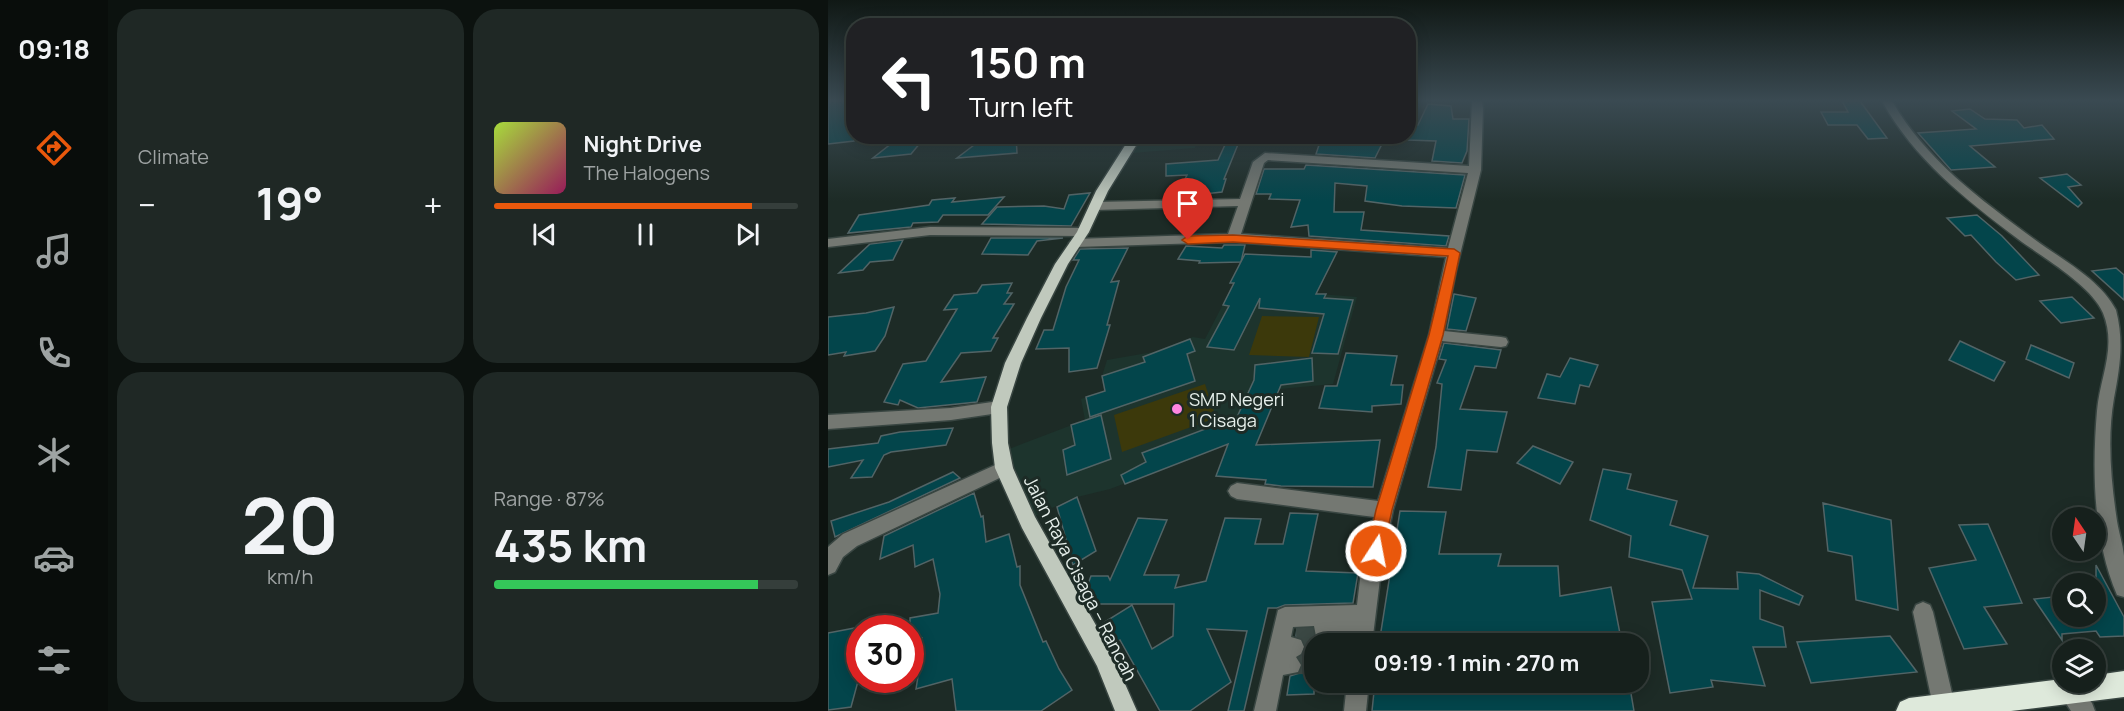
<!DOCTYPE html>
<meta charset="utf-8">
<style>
:root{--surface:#16201c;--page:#1f2825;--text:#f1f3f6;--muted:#9ea3a3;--line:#353e3b;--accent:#ea580c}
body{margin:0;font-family:Manrope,sans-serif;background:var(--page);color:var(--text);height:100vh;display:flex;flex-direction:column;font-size:22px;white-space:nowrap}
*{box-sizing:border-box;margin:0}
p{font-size:20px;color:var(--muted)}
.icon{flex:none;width:33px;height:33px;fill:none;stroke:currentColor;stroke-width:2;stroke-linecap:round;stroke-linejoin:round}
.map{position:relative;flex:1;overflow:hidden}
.panel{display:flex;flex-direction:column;gap:9px;padding:9px;background:#0c120f;width:720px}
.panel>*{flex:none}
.top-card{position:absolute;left:18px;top:18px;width:570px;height:126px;border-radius:24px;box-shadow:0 3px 15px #0003,0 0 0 2px var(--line);background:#202124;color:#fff;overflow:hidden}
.needle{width:39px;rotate:347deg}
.fabs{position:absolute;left:1224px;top:507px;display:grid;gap:12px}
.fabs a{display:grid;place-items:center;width:54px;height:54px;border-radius:50%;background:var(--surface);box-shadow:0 3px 15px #0003,0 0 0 2px var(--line);font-size:30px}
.speed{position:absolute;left:18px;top:615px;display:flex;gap:12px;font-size:30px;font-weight:700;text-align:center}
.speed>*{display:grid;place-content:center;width:78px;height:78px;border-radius:50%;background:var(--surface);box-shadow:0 3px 15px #0003,0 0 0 2px var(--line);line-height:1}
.speed .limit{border:9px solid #d22;background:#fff;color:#111}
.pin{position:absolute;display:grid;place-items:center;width:51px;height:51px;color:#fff;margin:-62px -26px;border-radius:50% 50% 50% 0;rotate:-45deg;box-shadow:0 0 6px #0007}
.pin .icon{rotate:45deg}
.me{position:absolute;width:66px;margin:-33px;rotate:11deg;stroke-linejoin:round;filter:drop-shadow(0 0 4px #0008)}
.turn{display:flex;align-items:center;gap:21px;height:126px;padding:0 24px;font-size:27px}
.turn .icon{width:78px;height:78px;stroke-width:2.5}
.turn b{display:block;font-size:42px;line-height:51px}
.big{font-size:45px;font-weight:700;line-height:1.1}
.panel .tile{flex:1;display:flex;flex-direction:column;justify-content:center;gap:9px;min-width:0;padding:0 21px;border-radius:24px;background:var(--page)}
.panel .dial{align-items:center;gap:0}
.dial b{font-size:78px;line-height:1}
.song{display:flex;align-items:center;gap:18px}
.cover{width:72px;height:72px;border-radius:9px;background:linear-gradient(135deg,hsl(80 70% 55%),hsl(330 70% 35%))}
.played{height:6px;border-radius:3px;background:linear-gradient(90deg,var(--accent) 85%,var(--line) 85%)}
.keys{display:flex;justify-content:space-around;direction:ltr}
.heat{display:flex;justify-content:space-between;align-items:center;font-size:33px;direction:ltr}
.charge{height:9px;border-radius:4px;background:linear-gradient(90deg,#34c759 87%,var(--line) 0)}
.panel .tiles{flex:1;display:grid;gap:9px;grid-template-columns:repeat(2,1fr)}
.trip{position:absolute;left:476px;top:633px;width:345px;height:60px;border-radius:24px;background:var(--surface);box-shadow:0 3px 15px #0003,0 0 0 2px var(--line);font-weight:700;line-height:60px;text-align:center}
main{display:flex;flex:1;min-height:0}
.menu{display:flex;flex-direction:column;width:108px;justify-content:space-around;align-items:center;background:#090d0b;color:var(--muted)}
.menu .icon{width:42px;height:42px}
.menu .active{color:var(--accent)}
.menu b{font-size:27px;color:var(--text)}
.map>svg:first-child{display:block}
</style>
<main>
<nav class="menu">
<b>09:18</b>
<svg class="icon active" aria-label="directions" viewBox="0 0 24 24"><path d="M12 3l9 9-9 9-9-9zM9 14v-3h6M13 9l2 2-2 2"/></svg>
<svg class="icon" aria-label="music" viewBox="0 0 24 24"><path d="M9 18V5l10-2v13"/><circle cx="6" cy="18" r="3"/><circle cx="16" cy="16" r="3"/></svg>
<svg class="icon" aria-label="phone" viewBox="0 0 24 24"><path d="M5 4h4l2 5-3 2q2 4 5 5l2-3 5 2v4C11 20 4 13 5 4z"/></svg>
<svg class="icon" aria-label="climate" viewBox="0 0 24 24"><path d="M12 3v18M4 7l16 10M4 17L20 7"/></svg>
<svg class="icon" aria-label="car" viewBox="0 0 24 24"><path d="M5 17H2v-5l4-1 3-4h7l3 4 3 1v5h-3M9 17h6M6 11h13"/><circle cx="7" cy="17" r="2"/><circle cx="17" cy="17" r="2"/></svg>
<svg class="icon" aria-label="filters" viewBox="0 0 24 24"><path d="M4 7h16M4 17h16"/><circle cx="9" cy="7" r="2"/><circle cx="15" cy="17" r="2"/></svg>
</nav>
<section class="panel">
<div class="tiles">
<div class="tile"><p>Climate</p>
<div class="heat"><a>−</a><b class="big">19°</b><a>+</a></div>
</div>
<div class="tile">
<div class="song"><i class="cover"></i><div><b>Night Drive</b><p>The Halogens</p></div></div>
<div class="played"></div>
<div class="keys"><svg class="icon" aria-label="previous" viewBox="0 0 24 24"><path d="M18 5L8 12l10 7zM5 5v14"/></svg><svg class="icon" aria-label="pause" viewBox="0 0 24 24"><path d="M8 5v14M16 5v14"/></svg><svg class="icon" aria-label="next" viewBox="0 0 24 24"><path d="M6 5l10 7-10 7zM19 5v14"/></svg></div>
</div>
<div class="tile dial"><b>20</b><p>km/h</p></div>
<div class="tile"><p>Range · 87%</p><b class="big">435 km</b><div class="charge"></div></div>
</div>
</section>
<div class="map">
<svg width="1296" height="711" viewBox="0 0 1296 711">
<rect width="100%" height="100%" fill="#1d2b26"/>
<!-- built -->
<g fill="#1d342d">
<polygon points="314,137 369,137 367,148 304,153"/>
<polygon points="404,287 529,297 505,384 452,389 428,446 403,443 282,489 245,498 207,516 186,468 181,449 257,420 253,399 277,391 274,376 279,360 325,352 365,337 377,339"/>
</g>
<!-- green -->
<g fill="#3c390b">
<polygon points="434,316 491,317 481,357 421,355"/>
<polygon points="377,384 388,418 294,452 286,415"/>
</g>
<!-- building -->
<g fill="#03454b" stroke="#526466" stroke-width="1.5">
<polygon points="0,101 26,101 26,141 0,144"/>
<polygon points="1014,101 1032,101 1059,138 1040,139 1029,125 1000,125 993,112 1020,112"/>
<polygon points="600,104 623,106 625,119 641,119 639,151 634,163 604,161 608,141 580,140 580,124 590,125"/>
<polygon points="1142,109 1157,119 1189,120 1196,128 1214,125 1226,139 1142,146 1167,167 1123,170 1090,133 1148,129 1124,111"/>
<polygon points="73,136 98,136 83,154 45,158"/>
<polygon points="158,136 188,136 189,153 129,158"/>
<polygon points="401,136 413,137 396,179 398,179 394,192 367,195 368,191 351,191 359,175 338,176 338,164 390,160"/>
<polygon points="494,136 529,136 530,140 556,140 547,158 488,154"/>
<polygon points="478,165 637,175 628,208 574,206 537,201 539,186 507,183 506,212 536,212 533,230 621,236 618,246 481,236 480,225 463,227 472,200 441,199 443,194 428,194 436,169 476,169"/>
<polygon points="1239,174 1253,185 1240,187 1254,203 1250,207 1212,178"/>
<polygon points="262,193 243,226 154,224 169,207 216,206 236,209 241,195"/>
<polygon points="176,197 160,215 115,215 110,222 85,223 83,227 20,233 31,215 101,205 104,200 127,198 124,202"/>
<polygon points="1149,215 1174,236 1211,275 1188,280 1168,262 1143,235 1137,236 1119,218"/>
<polygon points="163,238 235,238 209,241 200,255 154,254"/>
<polygon points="75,240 65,260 42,262 35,270 11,273 42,244"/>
<polygon points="396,245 417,245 413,262 371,263 372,261 350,259 358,246 394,248"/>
<polygon points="300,248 283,282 291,281 279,325 282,325 269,368 241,372 241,348 208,349 216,330 225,330 238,287 251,260 245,260 252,249"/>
<polygon points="483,250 509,252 488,294 498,294 496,298 525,300 510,354 484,353 496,314 431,308 432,298 406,350 379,347 401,306 395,305 406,283 402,283 417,254 483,257"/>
<polygon points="1288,268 1296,275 1296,300 1264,271"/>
<polygon points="184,283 179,293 184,293 176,304 186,304 165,338 170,338 163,351 133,353 113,382 158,377 149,402 90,408 72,400 70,405 56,402 75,364 98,361 129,309 116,310 126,295 149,293 154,285"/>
<polygon points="626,294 648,298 638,331 619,329"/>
<polygon points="1244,297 1266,318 1233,323 1212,301"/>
<polygon points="66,307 57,336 47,351 16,356 18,352 0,355 0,317 38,313"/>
<polygon points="362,339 367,351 359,354 367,381 262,417 258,397 277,391 274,376 317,362 315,357"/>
<polygon points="1132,341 1177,362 1166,381 1121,360"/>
<polygon points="616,343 673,350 668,368 647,366 632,409 679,412 669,452 639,450 633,490 600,487 608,447 614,384 609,383 618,360 611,359"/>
<polygon points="1203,345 1246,363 1241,378 1198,359"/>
<polygon points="518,353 569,356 563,385 575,385 573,404 544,406 544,412 491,408 497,386 509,386"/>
<polygon points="484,358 485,381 453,385 428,445 552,440 545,487 453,486 437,484 438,480 388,476 400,444 297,484 293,475 318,462 314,453 409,417 426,380 427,365"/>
<polygon points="742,358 770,365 761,387 752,385 747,404 710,398 719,374 732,377"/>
<polygon points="273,415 283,459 239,475 235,450 247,445 243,425"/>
<polygon points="125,428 118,445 63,452 56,455 44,477 23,478 35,460 0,467 0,449 50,443 53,436 72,432"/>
<polygon points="705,446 745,462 732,484 689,463"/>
<polygon points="775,469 803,474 799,489 849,501 842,525 880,536 865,588 910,589 909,572 931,574 975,596 971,605 932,590 932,619 955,627 958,647 925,647 937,686 883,680 885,687 842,693 824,602 864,599 854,570 801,557 803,536 762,520"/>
<polygon points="125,472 132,478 7,537 3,521 61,502"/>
<polygon points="146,493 153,517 155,516 158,542 181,534 189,567 192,566 192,585 215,642 218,641 231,669 244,690 213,711 128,711 124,679 88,689 93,658 89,659 94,638 82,640 82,618 110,613 112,594 105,559 87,567 85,545 52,559 56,536"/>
<polygon points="249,497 268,551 245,565 229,507"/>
<polygon points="995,503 1063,520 1070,610 1028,600 1024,556 1000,551"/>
<polygon points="572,511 618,512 611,554 673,554 670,566 730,566 732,596 783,587 794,644 551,644"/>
<polygon points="462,513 490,514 478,571 530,573 525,603 457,605 449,608 440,608 416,711 400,711 419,631 379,629 403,682 362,711 332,711 292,640 284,645 275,623 304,605 324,649 345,636 346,604 259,604 255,597 263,576 280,576 282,580 310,518 339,520 316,575 351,575 347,588 378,581 397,518 433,519 427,544 455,544"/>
<polygon points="1160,524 1194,603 1156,607 1179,644 1136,649 1101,568 1148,560 1131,525"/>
<polygon points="1268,565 1296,617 1296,636 1272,637 1268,631 1234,634 1234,640 1206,599 1234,596 1234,616 1268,616"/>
<polygon points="32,627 32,674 23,707 0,710 0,633"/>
<polygon points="484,628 486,636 494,641 494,644 486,644 486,694 459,695 462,676 472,673 475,666 471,658 478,648 475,639 468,636 469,629"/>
<polygon points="1062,636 1089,672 983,683 969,642"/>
<polygon points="547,682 801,682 806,711 544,711"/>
</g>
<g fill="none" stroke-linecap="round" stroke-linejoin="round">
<!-- minor-tunnel -->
<g stroke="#3b4844" stroke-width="19" stroke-dasharray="19 10" stroke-linecap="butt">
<polyline points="468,630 495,629"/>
<polyline points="466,647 486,647"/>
<polyline points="463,665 486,664"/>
</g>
<!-- minor casing -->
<g stroke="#394642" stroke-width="3">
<g id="minor">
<path d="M644,101h10l1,8 -2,61 -25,101 -12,60 57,6 5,1 2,4 -2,4 -5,1 -59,-6 -49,169 -12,61 -9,73h-20l1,-6 -30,1 -7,-3 -2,-10 -21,1 -2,10 10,3 3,7 -3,7 -5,3 5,8 -3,7 -15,3 -7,36h-22l24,-101 7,-3 72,-2 4,-34 13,-54 -137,-18 -6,-3 -3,-5 3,-5 6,-3 141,18 51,-166 17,-78 -213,-15 -158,5 -6,-4 6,-4 153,-5 10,-28 -143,4 -6,-4 6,-4 145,-3 13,-37 12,-9 204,13zM440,160l200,13 -20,75 -207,-14 23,-71z"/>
<path d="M1054,101h10c34,59 88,98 142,138 27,20 66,40 82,71 8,31 4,57 -2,88 -7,40 -3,84 3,123 2,12 6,24 7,35 0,14 0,28 0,41l-7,-2c-24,-56 -25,-125 -20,-184 3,-35 20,-63 6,-98 -12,-28 -61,-56 -85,-74 -53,-40 -104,-80 -136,-138z"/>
<polygon points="102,227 255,228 261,232 255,236 102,235 0,247 0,239"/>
<polygon points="171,401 177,403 179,407 177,411 171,413 123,420 0,429 0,415 123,408"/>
<polygon points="176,461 182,463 185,468 182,473 29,546 15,557 7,572 0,575 0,547 15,534"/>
<polygon points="1095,602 1102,605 1105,612 1127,706 1125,711 1107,711 1105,706 1085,612 1088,605"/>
<polygon points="519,682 541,682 538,711 516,711"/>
<polygon points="1246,682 1264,703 1267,711 1243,711 1230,691 1233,683"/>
</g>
</g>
<!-- major casing -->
<g stroke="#394642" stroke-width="3">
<polygon id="major" points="303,136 314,136 280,191 261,232 240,264 213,318 193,363 179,407 180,443 185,468 207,517 283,652 309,711 287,711 269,666 194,528 167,468 164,443 163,407 177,363 199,318 227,264 249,232 268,191"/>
</g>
<!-- highway casing -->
<g stroke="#394642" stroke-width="3">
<polygon id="highway" points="1296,671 1296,697 1183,711 1068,711 1072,702 1081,698 1234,679 1234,682 1268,682 1268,675"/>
</g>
<!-- minor -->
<use href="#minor" fill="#747872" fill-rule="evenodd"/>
<!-- major -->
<use href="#major" fill="#c0c9bd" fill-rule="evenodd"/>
<!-- highway -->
<use href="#highway" fill="#dee9db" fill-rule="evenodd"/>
</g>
<!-- sky -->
<linearGradient id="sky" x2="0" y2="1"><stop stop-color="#101815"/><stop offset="0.5" stop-color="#3a4a52"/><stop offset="1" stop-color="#3a4a52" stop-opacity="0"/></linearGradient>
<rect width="1296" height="201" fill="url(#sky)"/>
<!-- route -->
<polygon fill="#ea580c" stroke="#983908" stroke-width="1.5" points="405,235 626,249 632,253 615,335 564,510 554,556 548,559 541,556 539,551 548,510 601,335 620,256 405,242 360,244 354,240 360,236"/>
<!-- markers -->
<circle fill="#fe85e0" stroke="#1d2b26" stroke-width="2" cx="349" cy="409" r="6"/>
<g text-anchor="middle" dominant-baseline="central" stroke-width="6" stroke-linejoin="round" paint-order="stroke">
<!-- poi labels -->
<g font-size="18" fill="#e6efeb" stroke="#1d2b26" text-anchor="start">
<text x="361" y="399">SMP Negeri<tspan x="361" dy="21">1 Cisaga</tspan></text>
</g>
<!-- street labels -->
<g font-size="18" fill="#e6efeb" stroke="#1d2b26">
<text transform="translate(253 578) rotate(63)">Jalan Raya Cisaga – Rancah</text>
</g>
</g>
</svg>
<div class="fabs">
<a><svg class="needle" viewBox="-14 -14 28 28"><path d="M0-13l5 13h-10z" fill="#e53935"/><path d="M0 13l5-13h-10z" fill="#9ea3a3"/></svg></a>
<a><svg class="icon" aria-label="search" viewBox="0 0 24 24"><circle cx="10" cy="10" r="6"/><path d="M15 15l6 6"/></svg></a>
<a><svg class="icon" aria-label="layers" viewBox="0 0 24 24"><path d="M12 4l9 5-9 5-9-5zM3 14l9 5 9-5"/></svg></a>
</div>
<div class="speed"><div class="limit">30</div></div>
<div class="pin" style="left:360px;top:240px;background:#d93025"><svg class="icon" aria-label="arrive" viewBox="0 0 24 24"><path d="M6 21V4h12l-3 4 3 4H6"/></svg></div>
<svg class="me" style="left:548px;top:551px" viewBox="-20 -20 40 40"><circle r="17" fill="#ea580c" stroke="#fff" stroke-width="3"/><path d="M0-11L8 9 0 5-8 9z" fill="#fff"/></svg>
<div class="trip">09:19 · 1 min · 270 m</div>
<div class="top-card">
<div class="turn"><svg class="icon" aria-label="left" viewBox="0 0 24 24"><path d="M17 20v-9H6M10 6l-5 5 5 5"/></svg><div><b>150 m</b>Turn left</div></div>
</div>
</div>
</main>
